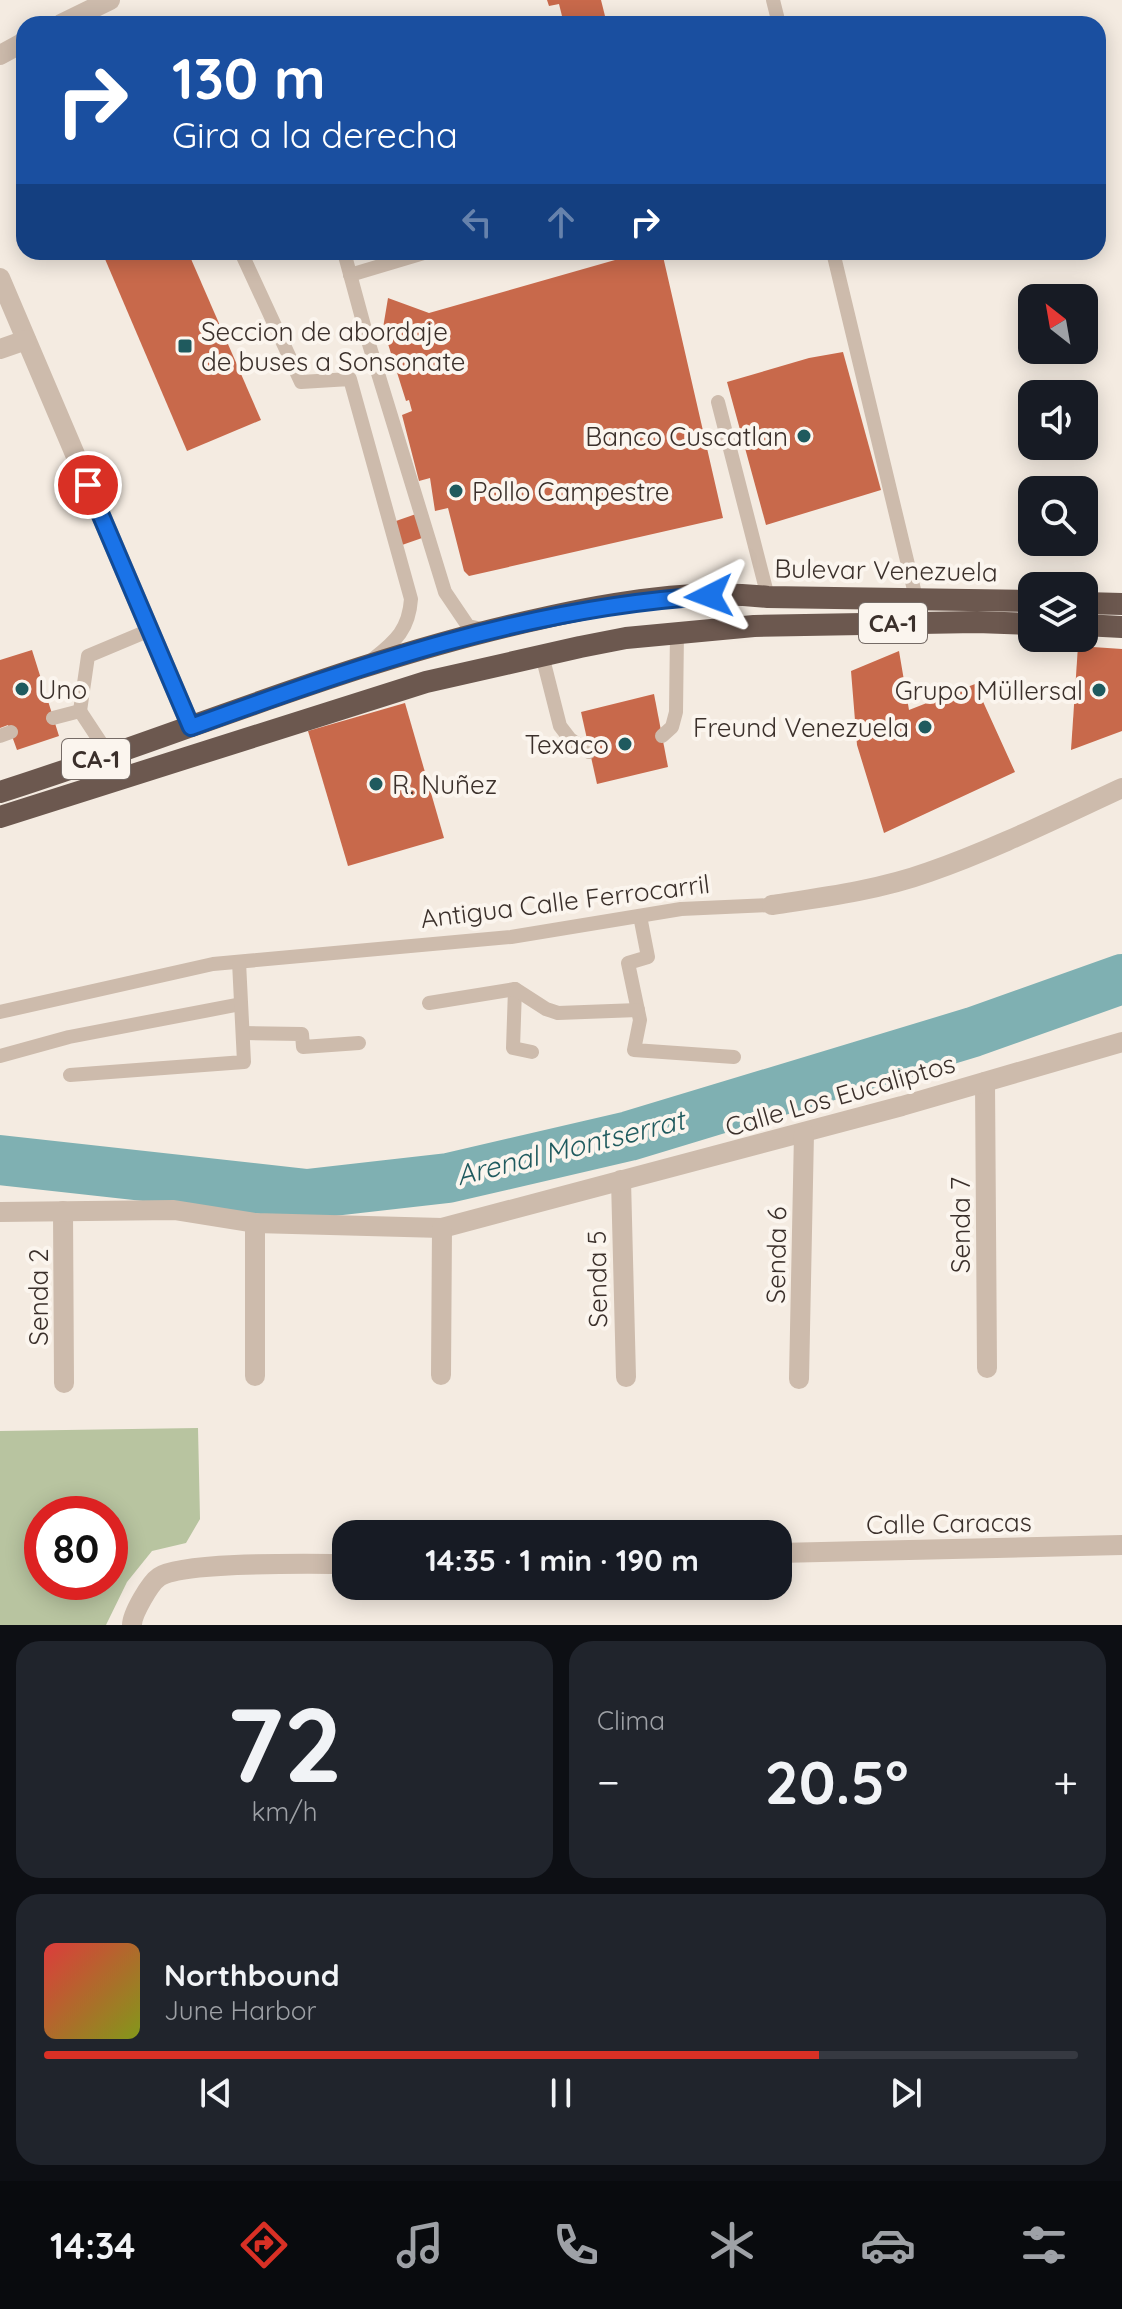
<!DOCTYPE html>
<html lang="es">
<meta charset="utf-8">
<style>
:root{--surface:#171b24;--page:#20242c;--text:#f1f3f6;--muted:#9ea1a6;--line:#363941;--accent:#d93025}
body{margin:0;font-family:Quicksand,sans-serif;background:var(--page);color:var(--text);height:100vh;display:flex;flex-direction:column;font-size:30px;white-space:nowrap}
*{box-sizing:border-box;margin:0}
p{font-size:26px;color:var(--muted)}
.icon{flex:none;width:44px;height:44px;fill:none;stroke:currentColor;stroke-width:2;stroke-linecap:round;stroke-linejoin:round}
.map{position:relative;height:1625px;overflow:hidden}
.drawer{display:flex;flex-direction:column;gap:16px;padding:16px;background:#0d0f14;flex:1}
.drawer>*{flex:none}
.hud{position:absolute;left:16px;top:16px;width:1090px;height:244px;border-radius:24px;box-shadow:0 4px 20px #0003;background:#1a4fa0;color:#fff;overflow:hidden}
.needle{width:52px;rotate:329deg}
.buttons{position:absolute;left:1018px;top:284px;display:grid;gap:16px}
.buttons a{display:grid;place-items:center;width:80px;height:80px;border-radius:16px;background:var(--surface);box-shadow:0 4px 20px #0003;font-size:40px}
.speed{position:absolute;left:24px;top:1496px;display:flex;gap:16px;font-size:40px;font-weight:700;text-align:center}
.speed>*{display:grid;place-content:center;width:104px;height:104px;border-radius:50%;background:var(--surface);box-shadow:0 4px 20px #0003;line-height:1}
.speed .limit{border:12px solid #d22;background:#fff;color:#111}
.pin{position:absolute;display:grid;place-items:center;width:68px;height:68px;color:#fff;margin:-34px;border:4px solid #fff;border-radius:50%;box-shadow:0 2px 8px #0007}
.me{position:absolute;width:88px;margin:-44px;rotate:267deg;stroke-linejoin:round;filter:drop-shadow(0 0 6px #0008)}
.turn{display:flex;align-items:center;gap:28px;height:168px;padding:0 24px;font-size:36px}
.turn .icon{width:104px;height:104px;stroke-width:2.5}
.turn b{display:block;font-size:56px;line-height:68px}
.lanes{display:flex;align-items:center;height:76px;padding:0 24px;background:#0003;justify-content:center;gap:40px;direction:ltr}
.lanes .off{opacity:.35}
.big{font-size:60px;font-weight:700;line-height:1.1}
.drawer .card{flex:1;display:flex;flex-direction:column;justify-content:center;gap:12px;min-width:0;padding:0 28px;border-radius:24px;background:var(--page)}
.drawer .dial{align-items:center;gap:0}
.dial b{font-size:104px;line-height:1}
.song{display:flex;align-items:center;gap:24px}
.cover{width:96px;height:96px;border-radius:12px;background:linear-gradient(135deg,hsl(0 70% 55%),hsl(70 70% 35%))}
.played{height:8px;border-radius:4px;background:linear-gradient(90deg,var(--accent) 75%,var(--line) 75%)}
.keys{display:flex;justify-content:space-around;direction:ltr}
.heat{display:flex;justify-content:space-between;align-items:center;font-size:44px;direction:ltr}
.drawer .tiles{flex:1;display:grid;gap:16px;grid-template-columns:1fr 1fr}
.card:last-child{grid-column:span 2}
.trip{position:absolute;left:332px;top:1520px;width:460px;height:80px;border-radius:24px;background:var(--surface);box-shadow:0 4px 20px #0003;font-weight:700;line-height:80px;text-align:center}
.menu{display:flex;height:128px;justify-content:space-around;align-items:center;background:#090b0e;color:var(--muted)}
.menu .icon{width:56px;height:56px}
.menu .active{color:var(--accent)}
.menu b{font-size:36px;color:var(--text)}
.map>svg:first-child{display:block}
</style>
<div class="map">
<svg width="1122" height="1625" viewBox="0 0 1122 1625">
<rect width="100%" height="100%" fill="#f4ebe1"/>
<!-- green -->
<path fill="#b8c4a0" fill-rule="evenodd" d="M198,1428l2,91 -14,24 -34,8 -25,31 -21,43h-106v-194zM42,1514h68v68h-68z"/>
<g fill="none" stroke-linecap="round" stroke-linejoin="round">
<!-- river -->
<polyline stroke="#7fb0b2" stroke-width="50" points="0,1160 307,1194 448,1178 629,1136 973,1032 1122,979"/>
</g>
<!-- building -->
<g fill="#c8694b">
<polygon points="547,0 601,0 607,24 564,24 559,4 549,6"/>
<polygon points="381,17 383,24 360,24 360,23"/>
<polygon points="102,252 188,252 261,420 187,451"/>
<polygon points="620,252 662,252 723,518 469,576 464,571 448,508 435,511 430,478 419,481 402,415 412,411 409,400 406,401 383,328 388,298 429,313 622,258"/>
<polygon points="843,352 881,490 766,525 727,382 809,358"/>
<polygon points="416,514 422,538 402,545 396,521"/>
<polygon points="1078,646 1122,649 1122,731 1071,750"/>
<polygon points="32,650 59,736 17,750 8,725 0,728 0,660"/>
<polygon points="899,651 909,710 975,684 1015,772 884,833 857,745 851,671"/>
<polygon points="654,694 668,767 597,784 581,712"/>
<polygon points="405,703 444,838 348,866 308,731"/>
</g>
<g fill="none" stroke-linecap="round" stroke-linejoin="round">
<!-- service -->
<g stroke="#cdbbac" stroke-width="14">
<polyline points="773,0 779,24"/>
<path d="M241,252l60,130 49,-3 61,220c-2,30 -15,42 -38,60"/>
<polyline points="344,252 369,344 445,592 468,626 482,629"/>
<polyline points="833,252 916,598"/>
<polyline points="350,275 427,252"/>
<polyline points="718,402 768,597"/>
<polyline points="542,655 560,726 570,739 589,752"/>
<polyline points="80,711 88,656 150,630"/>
<polyline points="53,718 80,711 109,755"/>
<polyline points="0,736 11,732"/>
<polyline points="662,736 672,727 676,712 677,632"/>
<polyline points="640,916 648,957 628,963 640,1020 634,1050 734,1057"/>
<polyline points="515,989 513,1048 532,1052"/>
<polyline points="429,1003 515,989 546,1009 558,1013 638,1010"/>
<polyline points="0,1012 213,964 511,937 681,909 772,905"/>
<polyline points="243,1033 302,1034 303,1047 359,1043"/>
<polyline points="0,1056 69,1037 241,1004"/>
<polyline points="70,1075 244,1062 239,962"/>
</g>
<!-- minor -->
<g stroke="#cdbbac" stroke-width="20">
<polyline points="61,24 110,0"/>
<polyline points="0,55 24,42"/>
<polyline points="0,278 191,727"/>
<polyline points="0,349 26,340"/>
<path d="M772,905c53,-8 107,-15 157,-33 66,-23 130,-55 193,-84"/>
<polyline points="985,1082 987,1368"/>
<polyline points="621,1180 626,1377"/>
<polyline points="63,1211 64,1383"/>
<polyline points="0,1212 174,1210 255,1223 442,1228 902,1106 1122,1042"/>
<polyline points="441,1375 442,1228"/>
<polyline points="255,1376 255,1223"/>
<polyline points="799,1379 804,1133"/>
<polyline points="778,1553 1122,1545"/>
<path d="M132,1625c0,-11 18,-42 27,-48 23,-16 152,-13 187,-13"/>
</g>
<!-- trunk -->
<g stroke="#6c584f" stroke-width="22">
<polyline points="1084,603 1122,604"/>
<polyline points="1084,625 1122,627"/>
<path d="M0,792c180,-57 354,-133 539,-173 74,-17 153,-30 229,-22l264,4"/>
<polyline points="0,817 426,682 580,647 626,638 754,626 977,622 1032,624"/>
</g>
</g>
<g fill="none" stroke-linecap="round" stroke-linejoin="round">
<!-- route casing -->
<g stroke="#114b97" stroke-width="20">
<path id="route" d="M88,485l103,242c171,-62 335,-120 518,-131"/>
</g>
<!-- route -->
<use href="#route" stroke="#1a73e8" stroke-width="14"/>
</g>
<!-- markers -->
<g fill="#1f5a5e" stroke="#fbf5ee" stroke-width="3">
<rect x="177" y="338" width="16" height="16" rx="4"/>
<circle cx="804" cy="436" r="8"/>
<circle cx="456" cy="491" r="8"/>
<circle cx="22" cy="689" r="8"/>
<circle cx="1099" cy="690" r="8"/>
<circle cx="925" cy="727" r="8"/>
<circle cx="625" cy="744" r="8"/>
<circle cx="376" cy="784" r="8"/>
</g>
<g text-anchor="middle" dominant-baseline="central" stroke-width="8" stroke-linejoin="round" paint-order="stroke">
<!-- shield labels -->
<g fill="#fbf5ee" stroke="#756b66" stroke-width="2">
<rect x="859" y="603" width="68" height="40" rx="6"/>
<rect x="62" y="739" width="68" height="40" rx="6"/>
</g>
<g font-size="24" font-weight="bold" fill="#3b302b">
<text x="893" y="623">CA-1</text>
<text x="96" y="759">CA-1</text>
</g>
<!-- poi labels -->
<g font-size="26" fill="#3b302b" stroke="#fbf5ee" text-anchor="start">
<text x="201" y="331">Seccion de abordaje<tspan x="201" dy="30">de buses a Sonsonate</tspan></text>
<text x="788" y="436" text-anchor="end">Banco Cuscatlan</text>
<text x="472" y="491">Pollo Campestre</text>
<text x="38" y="689">Uno</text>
<text x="1083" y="690" text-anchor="end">Grupo Müllersal</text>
<text x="909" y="727" text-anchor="end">Freund Venezuela</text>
<text x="609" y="744" text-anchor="end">Texaco</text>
<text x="392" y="784">R. Nuñez</text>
</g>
<!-- street labels -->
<g font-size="26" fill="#3b302b" stroke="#fbf5ee">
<text transform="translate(886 570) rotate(1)">Bulevar Venezuela</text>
<text transform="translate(565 901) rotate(-7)">Antigua Calle Ferrocarril</text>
<text transform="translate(840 1095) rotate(-16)">Calle Los Eucaliptos</text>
<text transform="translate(960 1225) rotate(-90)">Senda 7</text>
<text transform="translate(776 1255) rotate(-89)">Senda 6</text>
<text transform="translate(597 1279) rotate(-91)">Senda 5</text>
<text transform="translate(38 1297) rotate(-90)">Senda 2</text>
<text transform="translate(949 1523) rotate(-1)">Calle Caracas</text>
</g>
<!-- water labels -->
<g font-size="28" font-style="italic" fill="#1f5a5e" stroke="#fbf5ee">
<text transform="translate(570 1147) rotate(-14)">Arenal Montserrat</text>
</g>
</g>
</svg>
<div class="buttons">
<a><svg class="needle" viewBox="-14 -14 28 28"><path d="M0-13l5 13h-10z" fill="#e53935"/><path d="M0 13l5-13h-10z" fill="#9ea1a6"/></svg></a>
<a><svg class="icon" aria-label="sound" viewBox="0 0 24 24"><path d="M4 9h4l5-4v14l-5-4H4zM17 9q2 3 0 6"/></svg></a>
<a><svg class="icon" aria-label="search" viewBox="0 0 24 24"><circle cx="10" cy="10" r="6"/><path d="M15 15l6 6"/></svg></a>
<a><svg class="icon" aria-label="layers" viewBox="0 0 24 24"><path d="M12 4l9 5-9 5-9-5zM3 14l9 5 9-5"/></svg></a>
</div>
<div class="speed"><div class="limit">80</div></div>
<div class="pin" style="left:88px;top:485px;background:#d93025"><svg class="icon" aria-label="arrive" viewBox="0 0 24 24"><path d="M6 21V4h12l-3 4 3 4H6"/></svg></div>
<svg class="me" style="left:709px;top:596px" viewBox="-20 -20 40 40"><path d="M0-17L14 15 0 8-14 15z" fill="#1a73e8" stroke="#fff" stroke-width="4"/></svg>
<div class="trip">14:35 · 1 min · 190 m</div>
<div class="hud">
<div class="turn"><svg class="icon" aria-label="right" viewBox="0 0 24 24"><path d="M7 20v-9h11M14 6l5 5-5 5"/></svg><div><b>130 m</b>Gira a la derecha</div></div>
<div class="lanes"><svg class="icon off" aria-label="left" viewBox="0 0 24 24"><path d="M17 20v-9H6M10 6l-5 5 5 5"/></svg><svg class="icon off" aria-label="ahead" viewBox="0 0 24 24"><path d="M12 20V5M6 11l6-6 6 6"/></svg><svg class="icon" aria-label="right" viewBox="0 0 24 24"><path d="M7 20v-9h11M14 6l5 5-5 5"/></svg></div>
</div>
</div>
<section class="drawer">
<div class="tiles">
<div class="card dial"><b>72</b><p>km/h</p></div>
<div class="card"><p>Clima</p>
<div class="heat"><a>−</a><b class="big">20.5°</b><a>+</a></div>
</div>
<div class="card">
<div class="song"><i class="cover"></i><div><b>Northbound</b><p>June Harbor</p></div></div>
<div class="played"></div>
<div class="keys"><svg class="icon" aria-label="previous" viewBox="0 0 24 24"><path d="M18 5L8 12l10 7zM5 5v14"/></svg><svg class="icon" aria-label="pause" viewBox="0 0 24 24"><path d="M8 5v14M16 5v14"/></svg><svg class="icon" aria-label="next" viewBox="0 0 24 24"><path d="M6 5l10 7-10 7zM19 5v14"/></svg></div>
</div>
</div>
</section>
<nav class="menu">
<b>14:34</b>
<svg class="icon active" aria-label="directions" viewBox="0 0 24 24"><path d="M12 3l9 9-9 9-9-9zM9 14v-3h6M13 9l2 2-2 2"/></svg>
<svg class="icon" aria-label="music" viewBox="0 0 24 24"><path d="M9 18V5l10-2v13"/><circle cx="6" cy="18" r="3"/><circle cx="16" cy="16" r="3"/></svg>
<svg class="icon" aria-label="phone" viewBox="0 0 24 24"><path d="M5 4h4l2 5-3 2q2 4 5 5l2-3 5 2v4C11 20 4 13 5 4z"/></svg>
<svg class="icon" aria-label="climate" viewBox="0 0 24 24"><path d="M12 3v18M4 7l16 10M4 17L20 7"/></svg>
<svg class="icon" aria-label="car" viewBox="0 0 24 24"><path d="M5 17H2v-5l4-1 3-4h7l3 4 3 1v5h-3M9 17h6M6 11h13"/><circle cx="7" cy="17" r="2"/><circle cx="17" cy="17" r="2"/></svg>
<svg class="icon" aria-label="filters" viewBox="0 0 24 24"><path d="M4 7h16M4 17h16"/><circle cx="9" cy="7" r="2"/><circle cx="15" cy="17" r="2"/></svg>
</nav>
